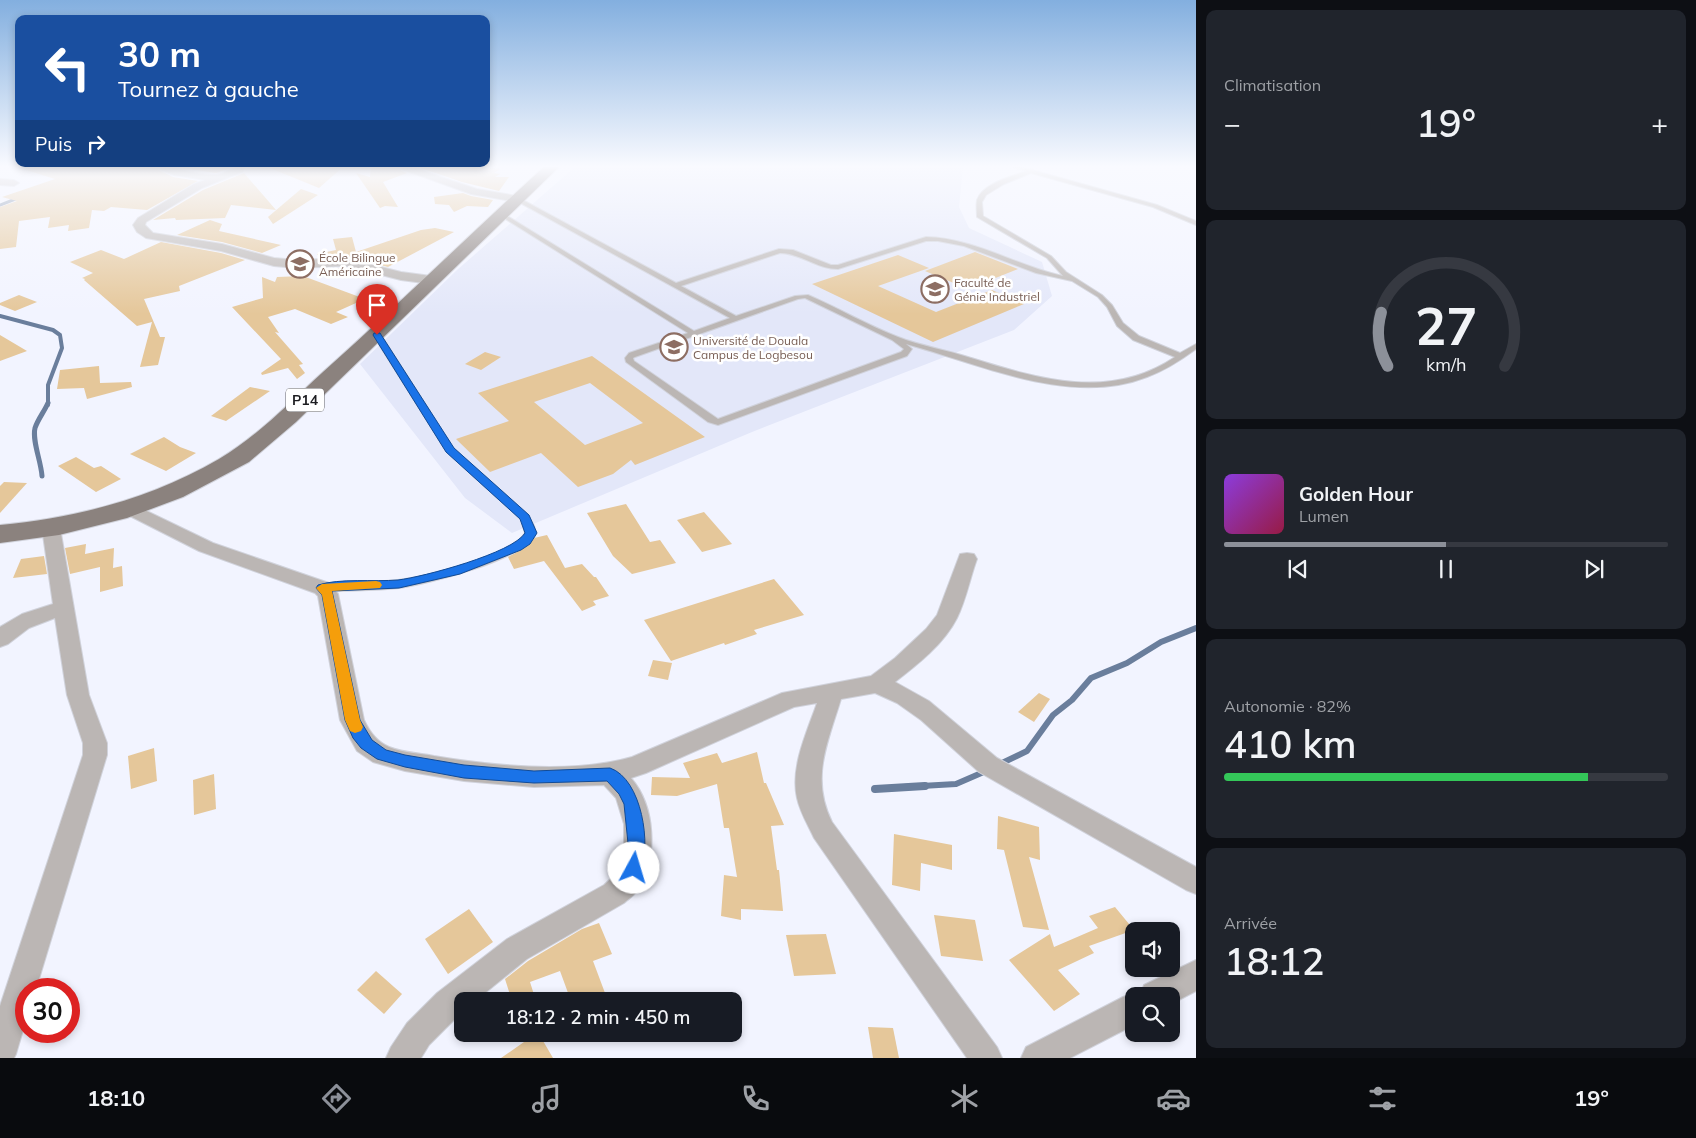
<!DOCTYPE html>
<html lang="fr">
<meta charset="utf-8">
<style>
:root{--surface:#171b24;--page:#20242c;--text:#f1f3f6;--muted:#9ea1a6;--line:#363941;--accent:#8c9099}
body{margin:0;font-family:Mulish,sans-serif;background:var(--page);color:var(--text);height:100vh;display:flex;flex-direction:column;font-size:19px;white-space:nowrap}
*{box-sizing:border-box;margin:0}
p{font-size:16px;color:var(--muted)}
.icon{flex:none;width:28px;height:28px;fill:none;stroke:currentColor;stroke-width:2;stroke-linecap:round;stroke-linejoin:round}
.map{position:relative;flex:1;overflow:hidden}
.panel{display:flex;flex-direction:column;gap:10px;padding:10px;background:#0d0f14;width:500px}
.panel>*{flex:none}
.top-card{position:absolute;left:15px;top:15px;width:475px;height:152px;border-radius:10px;box-shadow:0 2px 8px #0003;background:#1a4fa0;color:#fff;overflow:hidden}
.buttons{position:absolute;left:1125px;top:922px;display:grid;gap:10px}
.buttons a{display:grid;place-items:center;width:55px;height:55px;border-radius:10px;background:var(--surface);box-shadow:0 2px 8px #0003;font-size:25px}
.speed{position:absolute;left:15px;top:978px;display:flex;gap:10px;font-size:25px;font-weight:700;text-align:center}
.speed>*{display:grid;place-content:center;width:65px;height:65px;border-radius:50%;background:var(--surface);box-shadow:0 2px 8px #0003;line-height:1}
.speed .limit{border:8px solid #d22;background:#fff;color:#111}
.pin{position:absolute;display:grid;place-items:center;width:42px;height:42px;color:#fff;margin:-51px -21px;border-radius:50% 50% 50% 0;rotate:-45deg;box-shadow:0 0 5px #0007}
.pin .icon{rotate:45deg}
.me{position:absolute;width:55px;margin:-28px;rotate:6deg;stroke-linejoin:round;filter:drop-shadow(0 0 4px #0008)}
.turn{display:flex;align-items:center;gap:18px;height:105px;padding:0 20px;font-size:22px}
.turn .icon{width:65px;height:65px;stroke-width:2.5}
.turn b{display:block;font-size:35px;line-height:42px}
.then{display:flex;align-items:center;height:48px;padding:0 20px;background:#0003;gap:10px;font-size:19px}
.big{font-size:38px;font-weight:600;line-height:1.1}
.panel .widget{flex:1;display:flex;flex-direction:column;justify-content:center;gap:8px;min-width:0;padding:0 18px;border-radius:10px;background:var(--page)}
.panel .dial{align-items:center;gap:0}
.dial svg{height:130px;overflow:visible;fill:none;stroke:var(--line);stroke-width:7;stroke-linecap:round;text-anchor:middle}
.dial text{fill:var(--text);stroke:none}
.song{display:flex;align-items:center;gap:15px}
.cover{width:60px;height:60px;border-radius:8px;background:linear-gradient(135deg,hsl(270 70% 55%),hsl(340 70% 35%))}
.played{height:5px;border-radius:2px;background:linear-gradient(90deg,var(--accent) 50%,var(--line) 50%)}
.keys{display:flex;justify-content:space-around;direction:ltr}
.heat{display:flex;justify-content:space-between;align-items:center;font-size:28px;direction:ltr}
.charge{height:8px;border-radius:4px;background:linear-gradient(90deg,#34c759 82%,var(--line) 0)}
.trip{position:absolute;left:454px;top:992px;width:288px;height:50px;border-radius:10px;background:var(--surface);box-shadow:0 2px 8px #0003;font-weight:600;line-height:50px;text-align:center}
.tabs{display:flex;height:80px;justify-content:space-around;align-items:center;background:#090b0e;color:var(--muted)}
.tabs .icon{width:35px;height:35px}
.tabs .selected{color:var(--accent)}
.tabs b{font-size:22px;color:var(--text)}
main{display:flex;flex:1;min-height:0}
.map>svg:first-child{display:block}
</style>
<main>
<div class="map">
<svg width="1196" height="1058" viewBox="0 0 1196 1058">
<rect width="100%" height="100%" fill="#f2f4ff"/>
<!-- built -->
<polygon fill="#e3e7f9" points="576,166 961,166 963,168 959,207 969,228 1042,262 1052,296 1014,330 752,432 512,533 465,498 360,364 457,270"/>
<g fill="none" stroke-linecap="round" stroke-linejoin="round">
<!-- stream-far4 -->
<polyline stroke="#6a7e9c" stroke-width="3" points="0,205 18,198"/>
<!-- stream-far3 -->
<polyline stroke="#6a7e9c" stroke-width="4" points="0,316 53,330 60,335 62,348 48,385 48,405"/>
<!-- stream-far2 -->
<path stroke="#6a7e9c" stroke-width="5" d="M42,476c-1,-15 -10,-35 -7,-48 3,-9 9,-16 13,-25"/>
<!-- stream-far1 -->
<g stroke="#6a7e9c" stroke-width="6">
<polyline points="1000,764 1027,751 1053,715 1072,700 1091,678 1127,663 1161,642 1196,628"/>
<polyline points="904,787 956,784 986,771"/>
</g>
<!-- stream -->
<polyline stroke="#6a7e9c" stroke-width="8" points="875,789 925,786"/>
</g>
<!-- building -->
<g fill="#e5c79a" fill-rule="evenodd">
<polygon points="23,166 151,166 173,177 198,181 147,210 111,207 104,211 92,210 89,228 68,231 69,225 48,228 50,217 19,221 16,247 0,249 0,207 17,201 2,197 55,179 23,169"/>
<polygon points="171,166 233,166 233,167 216,173"/>
<polygon points="265,166 344,166 319,188"/>
<polygon points="371,166 391,166 407,173 383,182 398,207 385,206 380,208 356,173 370,177"/>
<polygon points="421,166 482,166 500,169 494,173 500,174 495,177 509,177 499,191 462,182 421,168"/>
<polygon points="244,173 276,210 231,205 225,218 176,220 175,218 153,220 203,190"/>
<polygon points="301,189 318,195 273,224 268,217"/>
<polygon points="463,193 471,196 493,200 488,207 467,206 454,212 449,205 435,204 434,197"/>
<polygon points="210,220 222,224 219,231 281,245 262,253 222,242 177,235"/>
<polygon points="435,228 454,232 388,267 346,256 319,257 317,254 336,250 333,239 352,237 356,252 421,230"/>
<polygon points="161,242 221,253 245,260 179,286 180,291 144,299 160,337 165,337 158,365 140,367 152,322 137,326 84,280 85,279 82,278 93,273 70,262 101,250 124,259"/>
<polygon points="975,252 1018,269 968,289 925,271"/>
<polygon points="898,255 929,268 878,286 936,312 992,290 1024,304 933,342 812,284"/>
<polygon points="346,268 373,275 369,277 328,271 326,269"/>
<polygon points="303,276 365,299 336,312 348,317 331,324 295,309 268,317 279,333 275,332 303,364 299,365 305,373 297,379 288,368 262,375 261,373 281,359 232,307 263,298 262,277 275,282 277,277"/>
<polygon points="19,295 37,302 15,311 0,305 0,303"/>
<polygon points="0,335 27,351 0,361"/>
<polygon points="485,352 501,357 481,370 465,364"/>
<path d="M592,356l113,81 -70,28 -4,-5 -18,14 -35,13 -37,-34 -51,19 -34,-33 53,-18 -31,-28zM590,383l53,40 -58,22 -51,-43z"/>
<polygon points="99,366 100,383 131,382 132,387 87,399 84,388 57,389 60,370"/>
<polygon points="250,387 270,391 226,421 211,416"/>
<polygon points="164,437 180,447 196,453 166,471 130,454"/>
<polygon points="76,457 94,468 101,466 121,479 96,492 58,466"/>
<polygon points="4,482 27,483 0,513 0,486"/>
<polygon points="626,504 650,542 660,540 676,563 632,574 613,556 587,513"/>
<polygon points="704,512 732,544 702,552 677,520"/>
<polygon points="547,535 565,568 582,564 594,577 596,577 609,596 593,601 596,605 582,611 544,561 514,569 508,557 529,545 534,538"/>
<polygon points="86,544 85,554 114,548 113,568 122,566 123,586 100,592 100,567 70,574 65,548"/>
<polygon points="44,556 47,574 13,578 21,559"/>
<polygon points="774,579 804,615 754,630 757,634 725,645 724,643 671,661 644,620"/>
<polygon points="653,660 672,663 668,680 648,676"/>
<polygon points="1039,693 1050,699 1034,722 1018,712"/>
<polygon points="154,748 157,781 131,789 128,756"/>
<polygon points="757,752 764,783 766,783 784,825 771,826 777,870 779,870 783,911 741,909 741,920 721,916 724,875 737,877 729,828 724,828 717,784 677,796 651,795 652,777 690,778 683,763 717,753 722,763"/>
<polygon points="214,774 216,809 194,815 193,780"/>
<polygon points="998,816 1039,827 1040,860 1029,857 1049,930 1023,927 1004,850 997,849"/>
<polygon points="894,834 952,845 952,870 921,863 920,891 892,885"/>
<polygon points="1115,907 1134,930 1089,946 1094,953 1058,970 1080,994 1054,1011 1009,960 1050,934 1054,947 1098,928 1089,916"/>
<polygon points="469,909 493,942 448,974 425,939"/>
<polygon points="934,915 975,920 983,961 941,956"/>
<polygon points="599,923 612,954 593,961 608,1001 571,1001 560,971 530,982 536,1001 512,1001 505,979 528,961 582,929"/>
<polygon points="826,934 836,974 794,976 786,935"/>
<polygon points="376,971 402,994 384,1014 357,990"/>
<polygon points="868,1027 893,1028 899,1058 873,1058"/>
<polygon points="522,1034 539,1034 553,1058 501,1058 524,1042"/>
</g>
<g fill="none" stroke-linecap="round" stroke-linejoin="round">
<!-- lane casing -->
<g stroke="#d0d2db" stroke-width="2">
<g id="lane">
<path d="M1009,166h9l139,39 39,16v4l-43,-18 -122,-34 -27,11 -18,11 -4,7 1,14 68,40 15,16 36,23 10,10 11,18 16,13 41,17 16,-9v5c-15,11 -30,21 -49,28 -76,30 -167,-13 -241,-33l6,5 -5,7 -189,69 -10,-3 -82,-60 -1,-4 4,-5 59,-20 -189,-118 5,-1 190,117 36,-13 -215,-118v-2h4l157,85 103,-34 14,1 38,15h7l88,-28c48,1 91,29 137,39l-16,-18 -70,-41c0,-5 -1,-11 0,-17 6,-17 34,-23 49,-29zM926,241h12l26,5 72,27 36,8 26,16 9,10 10,19 16,14 42,17c-65,44 -136,22 -204,1 -24,-8 -50,-12 -73,-21 -31,-12 -60,-29 -90,-42l-13,1 -59,20 -55,-30 99,-33c20,0 37,16 58,16zM805,298l87,42 12,9 -3,3 -183,67 -84,-58 -1,-3 2,-1 163,-58z"/>
<path d="M374,333h6l1,2 72,113 75,67 6,11 2,7c-11,27 -109,51 -137,55 -25,3 -51,2 -77,4l-4,-1 -1,-3 1,-3c23,-6 56,-2 80,-5 28,-3 113,-24 127,-47l-4,-14 -74,-67 -74,-117z"/>
</g>
</g>
<!-- street casing -->
<g stroke="#d0d2db" stroke-width="2">
<g id="street">
<path d="M153,166c21,0 42,10 63,9 6,0 13,-5 19,-7v-2h10l-3,6 -40,16 -56,34 -1,3 8,8 69,11 52,14 22,2 50,-2 55,14 30,4 6,4 -6,4 -30,-4 -55,-14 -50,2 -22,-2 -53,-15 -75,-13 -9,-6 -4,-7 5,-7 56,-34 11,-4 -31,-5z"/>
<polygon points="393,166 408,166 477,189 517,196 522,199 517,202 471,194"/>
<polygon points="0,179 14,180 19,183 14,186 0,185"/>
<path d="M128,502l85,41 116,40 9,11 26,126c5,11 13,22 25,27 14,6 31,6 45,9 60,10 139,18 198,1l150,-64 89,-17 24,-18 31,-29 11,-14 23,-61 7,-1 7,1 3,5c-7,19 -11,41 -20,59 -13,26 -40,47 -62,64l34,19 68,57 199,109v27l-10,-4 -207,-118 -58,-52 -24,-17 -22,-10 -34,6c-13,43 -31,79 -9,123l165,225 5,11h-35l-153,-220c-6,-13 -14,-26 -17,-40 -7,-31 10,-66 20,-95l-23,4 -148,66 -15,5c25,29 27,80 7,112 -3,5 -10,9 -14,13l-97,56 -52,42h-13v11l-33,33 -8,13h-35l5,-11 16,-24 30,-30 70,-54 97,-54 14,-13 6,-24v-24l-8,-26 -12,-13 -70,2 -70,-6 -59,-10 -32,-9 -16,-11 -17,-31 -22,-124 -3,-3 -116,-42 -77,-39 -3,-4 3,-4z"/>
<polygon points="51,522 58,524 60,528 89,695 107,743 107,755 36,989 26,989 26,1020 16,1054 14,1058 0,1058 0,1006 83,755 83,743 67,695 55,618 29,628 8,644 0,647 0,627 22,614 53,604 42,528 44,524"/>
<polygon points="1196,960 1196,991 1171,1004 1171,996 1134,996 1134,1025 1070,1058 1021,1058 1026,1047 1123,997 1134,993 1140,995 1144,985"/>
</g>
</g>
<!-- primary casing -->
<g stroke="#d0d2db" stroke-width="2">
<path id="primary" d="M545,166h15l-264,256 -47,40 -66,35 -56,21 -68,17 -59,8v-18c77,-7 152,-27 219,-66 39,-23 71,-57 104,-87 75,-67 147,-138 222,-206z"/>
</g>
<!-- lane -->
<use href="#lane" fill="#bbb6b4" fill-rule="evenodd"/>
<!-- street -->
<use href="#street" fill="#bbb6b4" fill-rule="evenodd"/>
<!-- primary -->
<use href="#primary" fill="#8b827e" fill-rule="evenodd"/>
</g>
<!-- sky -->
<linearGradient id="sky" x2="0" y2="1"><stop stop-color="#83afdf"/><stop offset="0.53" stop-color="#f9faff"/><stop offset="1" stop-color="#f9faff" stop-opacity="0"/></linearGradient>
<rect width="1196" height="314" fill="url(#sky)"/>
<!-- route -->
<path fill="#1a73e8" stroke="#114b97" d="M374,333h6l74,115 75,67 8,18 -7,11 -9,6 -61,24 -61,14 -67,3 28,129 12,20 14,10 19,5 59,10 70,6 76,-3c32,11 42,78 30,105l-6,3 -6,-3 -2,-5 3,-15 -5,-49 -5,-10 -12,-13 -73,2 -70,-5 -59,-11 -28,-8 -16,-11 -8,-10 -8,-18 -23,-125 -6,-7 2,-3c23,-7 55,-3 80,-5 25,-3 115,-27 127,-47l-5,-14 -74,-67 -73,-117z"/>
<!-- slow -->
<polygon fill="#f59e0b" points="376,581 380,582 382,585 380,588 332,591 360,720 363,727 361,731 355,733 350,731 345,720 322,595 316,588 322,584"/>
<!-- icons -->
<defs>
<g id="school-ring" transform="scale(1.4375)"><circle r="9.5" fill="#fff" stroke="#8d6e63" stroke-width="1.5"/><path d="M0-5L7-2L0 1L-7-2ZM-4 1L0 2.5L4 1V4Q0 6-4 4Z" fill="#8d6e63"/></g>
<g id="university-ring" transform="scale(1.4375)"><circle r="9.5" fill="#fff" stroke="#8d6e63" stroke-width="1.5"/><path d="M0-5L7-2L0 1L-7-2ZM-4 1L0 2.5L4 1V4Q0 6-4 4Z" fill="#8d6e63"/></g>
</defs>
<g fill-rule="evenodd">
<use href="#school-ring" x="300" y="264"/>
<use href="#university-ring" x="935" y="289"/>
<use href="#university-ring" x="674" y="347"/>
</g>
<g text-anchor="middle" dominant-baseline="central" stroke-width="5" stroke-linejoin="round" paint-order="stroke">
<!-- far-education labels -->
<g font-size="12" fill="#785e54" stroke="#fff" text-anchor="start">
<text x="319" y="257">École Bilingue<tspan x="319" dy="14">Américaine</tspan></text>
<text x="954" y="282">Faculté de<tspan x="954" dy="14">Génie Industriel</tspan></text>
<text x="693" y="340">Université de Douala<tspan x="693" dy="14">Campus de Logbesou</tspan></text>
</g>
<!-- shield labels -->
<rect fill="#fff" stroke="#616164" stroke-width="1" x="286" y="388.5" width="38" height="23" rx="4"/>
<g font-size="14" font-weight="bold" fill="#1d1d21">
<text x="305" y="400">P14</text>
</g>
</g>
</svg>
<div class="buttons">
<a><svg class="icon" aria-label="sound" viewBox="0 0 24 24"><path d="M4 9h4l5-4v14l-5-4H4zM17 9q2 3 0 6"/></svg></a>
<a><svg class="icon" aria-label="search" viewBox="0 0 24 24"><circle cx="10" cy="10" r="6"/><path d="M15 15l6 6"/></svg></a>
</div>
<div class="speed"><div class="limit">30</div></div>
<div class="pin" style="left:377px;top:335px;background:#d93025"><svg class="icon" aria-label="arrive" viewBox="0 0 24 24"><path d="M6 21V4h12l-3 4 3 4H6"/></svg></div>
<svg class="me" style="left:634px;top:868px" viewBox="-20 -20 40 40"><circle r="19" fill="#fff"/><path d="M0-13L10 11 0 6-10 11z" fill="#1a73e8"/></svg>
<div class="trip">18:12 · 2 min · 450 m</div>
<div class="top-card">
<div class="turn"><svg class="icon" aria-label="left" viewBox="0 0 24 24"><path d="M17 20v-9H6M10 6l-5 5 5 5"/></svg><div><b>30 m</b>Tournez à gauche</div></div>
<div class="then">Puis<svg class="icon" aria-label="right" viewBox="0 0 24 24"><path d="M7 20v-9h11M14 6l5 5-5 5"/></svg></div>
</div>
</div>
<section class="panel">
<div class="widget"><p>Climatisation</p>
<div class="heat"><a>−</a><b class="big">19°</b><a>+</a></div>
</div>
<div class="widget dial"><svg viewBox="0 0 100 80">
<path d="M14 69A42 42 0 1 1 86 69"/>
<path d="M14 69A42 42 0 0 1 10 36" stroke="#8c9099"/>
<text x="50" y="56" font-size="32" font-weight="700">27</text>
<text x="50" y="72" font-size="11">km/h</text>
</svg></div>
<div class="widget">
<div class="song"><i class="cover"></i><div><b>Golden Hour</b><p>Lumen</p></div></div>
<div class="played"></div>
<div class="keys"><svg class="icon" aria-label="previous" viewBox="0 0 24 24"><path d="M18 5L8 12l10 7zM5 5v14"/></svg><svg class="icon" aria-label="pause" viewBox="0 0 24 24"><path d="M8 5v14M16 5v14"/></svg><svg class="icon" aria-label="next" viewBox="0 0 24 24"><path d="M6 5l10 7-10 7zM19 5v14"/></svg></div>
</div>
<div class="widget"><p>Autonomie · 82%</p><b class="big">410 km</b><div class="charge"></div></div>
<div class="widget"><p>Arrivée</p><b class="big">18:12</b></div>
</section>
</main>
<nav class="tabs">
<b>18:10</b>
<svg class="icon selected" aria-label="directions" viewBox="0 0 24 24"><path d="M12 3l9 9-9 9-9-9zM9 14v-3h6M13 9l2 2-2 2"/></svg>
<svg class="icon" aria-label="music" viewBox="0 0 24 24"><path d="M9 18V5l10-2v13"/><circle cx="6" cy="18" r="3"/><circle cx="16" cy="16" r="3"/></svg>
<svg class="icon" aria-label="phone" viewBox="0 0 24 24"><path d="M5 4h4l2 5-3 2q2 4 5 5l2-3 5 2v4C11 20 4 13 5 4z"/></svg>
<svg class="icon" aria-label="climate" viewBox="0 0 24 24"><path d="M12 3v18M4 7l16 10M4 17L20 7"/></svg>
<svg class="icon" aria-label="car" viewBox="0 0 24 24"><path d="M5 17H2v-5l4-1 3-4h7l3 4 3 1v5h-3M9 17h6M6 11h13"/><circle cx="7" cy="17" r="2"/><circle cx="17" cy="17" r="2"/></svg>
<svg class="icon" aria-label="filters" viewBox="0 0 24 24"><path d="M4 7h16M4 17h16"/><circle cx="9" cy="7" r="2"/><circle cx="15" cy="17" r="2"/></svg>
<b>19°</b>
</nav>
